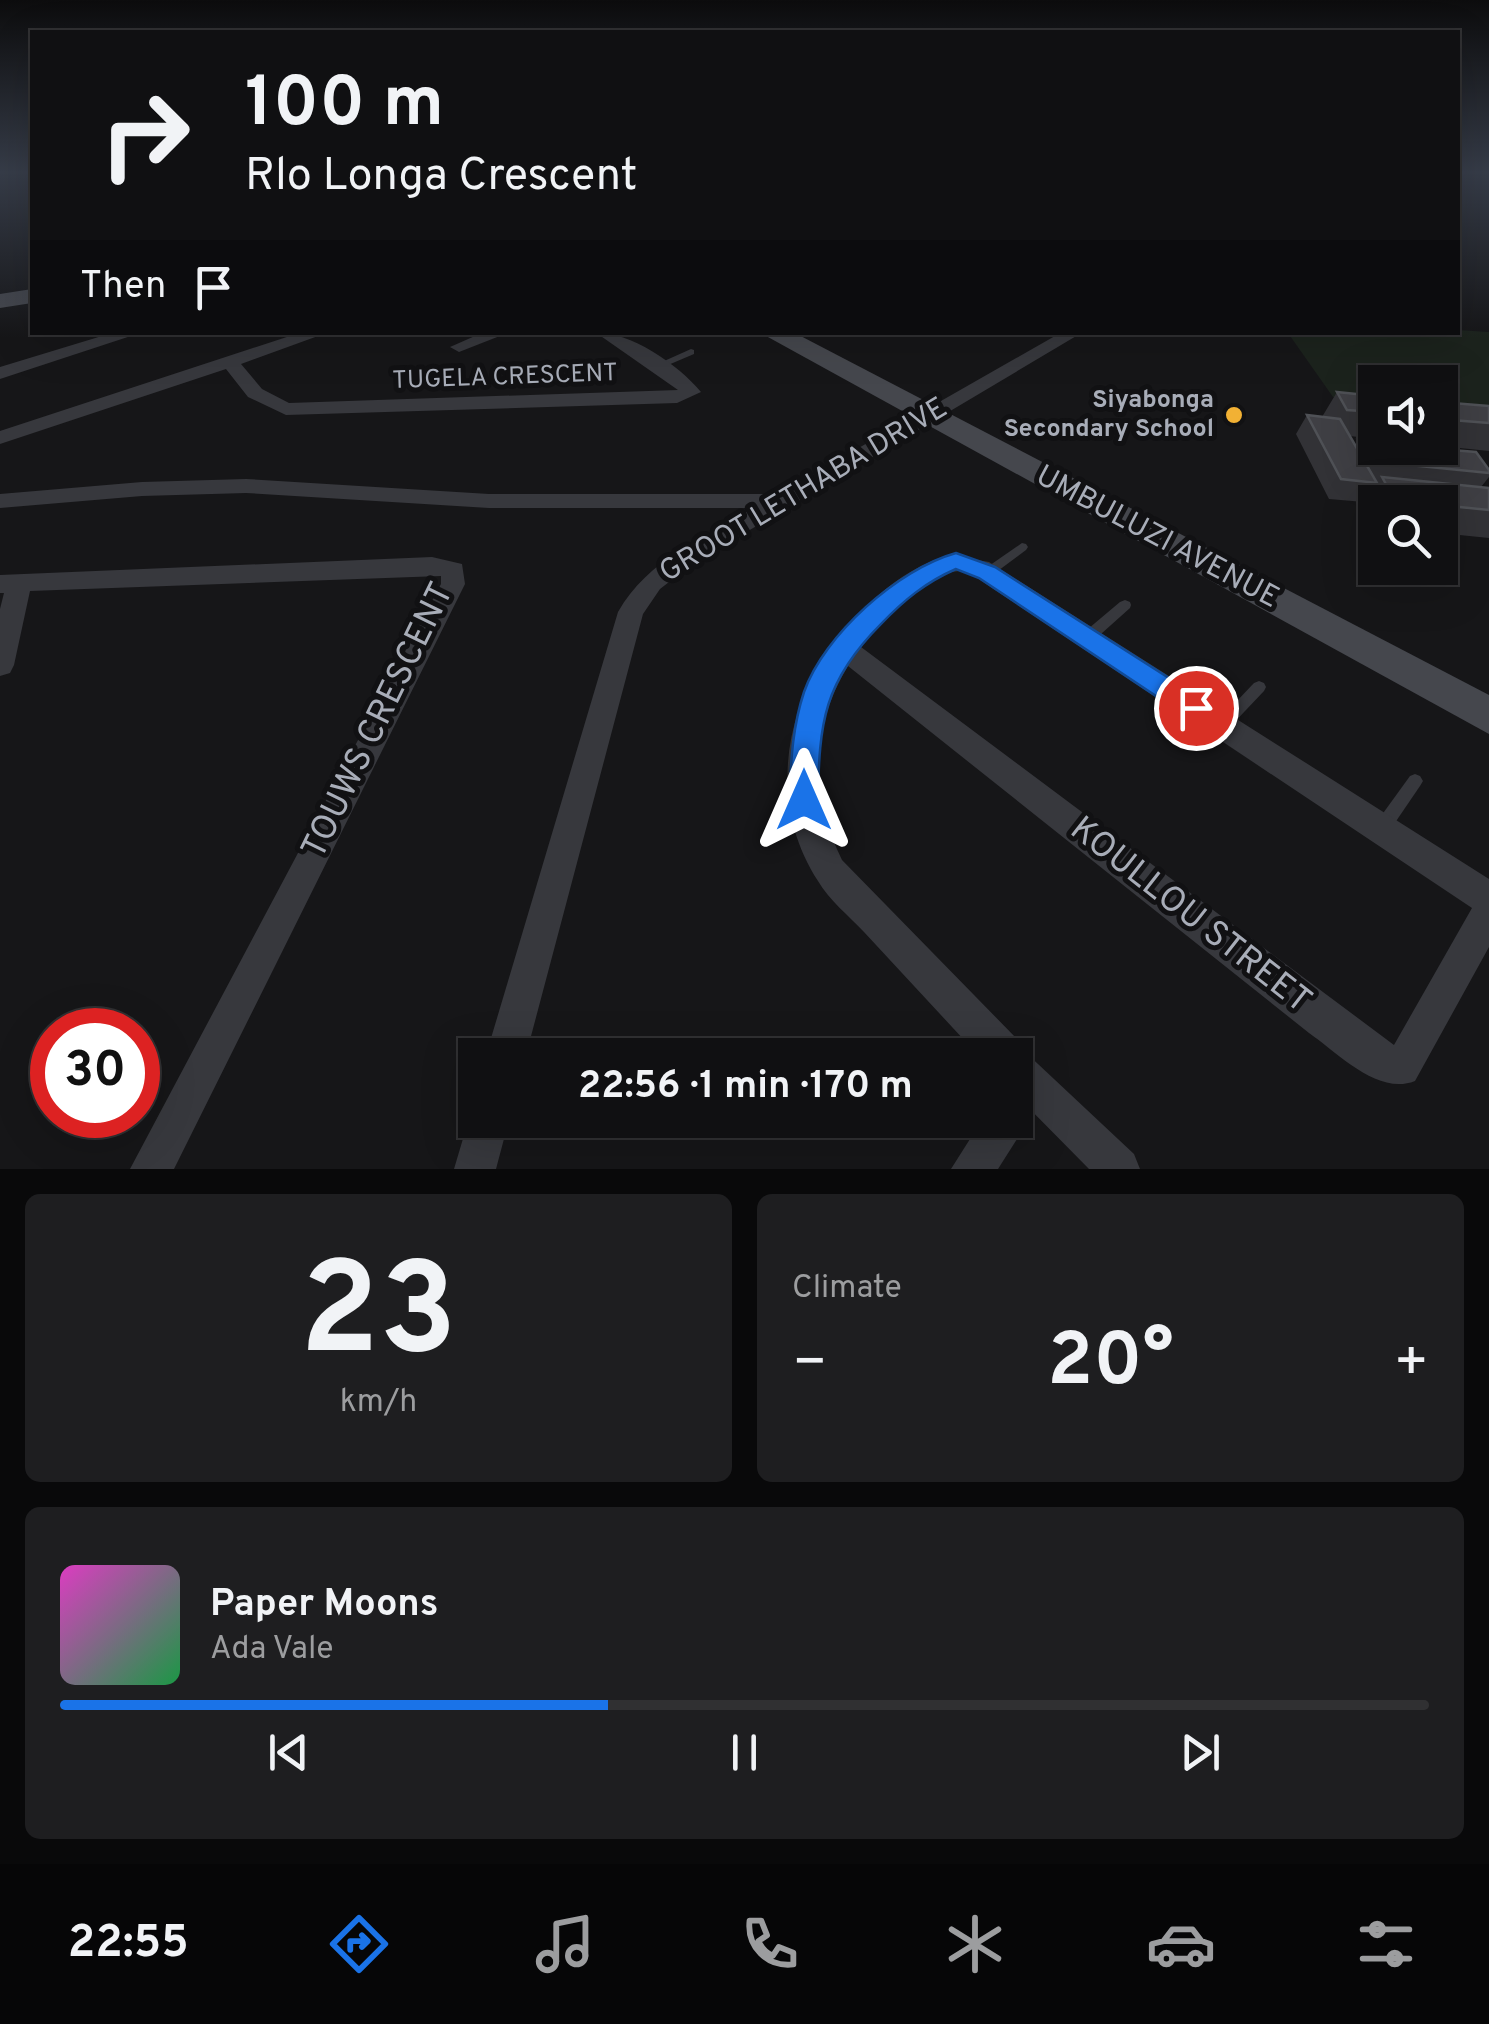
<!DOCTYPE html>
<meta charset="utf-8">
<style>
:root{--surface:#101012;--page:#1e1e20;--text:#f1f3f6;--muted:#9c9d9f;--line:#303032;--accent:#1a73e8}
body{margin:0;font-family:Overpass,sans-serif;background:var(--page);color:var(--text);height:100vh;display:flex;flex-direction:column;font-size:38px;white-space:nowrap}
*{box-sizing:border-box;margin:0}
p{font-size:32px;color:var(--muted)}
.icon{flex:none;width:55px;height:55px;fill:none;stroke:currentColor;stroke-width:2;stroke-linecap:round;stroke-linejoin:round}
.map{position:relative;height:1169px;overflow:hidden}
.side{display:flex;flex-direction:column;gap:25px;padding:25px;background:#09090a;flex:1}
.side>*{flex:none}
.hud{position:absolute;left:30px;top:30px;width:1430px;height:305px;border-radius:0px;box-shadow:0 10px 40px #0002,0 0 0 2px var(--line);background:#101012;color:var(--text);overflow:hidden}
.tools{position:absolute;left:1358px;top:365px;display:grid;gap:20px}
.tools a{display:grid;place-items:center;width:100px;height:100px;border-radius:0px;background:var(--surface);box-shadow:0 10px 40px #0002,0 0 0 2px var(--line);font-size:50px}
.speed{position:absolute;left:30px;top:1008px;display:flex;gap:20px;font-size:50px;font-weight:700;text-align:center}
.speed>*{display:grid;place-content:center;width:130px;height:130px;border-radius:50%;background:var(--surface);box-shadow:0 10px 40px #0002,0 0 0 2px var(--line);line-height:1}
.speed .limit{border:15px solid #d22;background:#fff;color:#111}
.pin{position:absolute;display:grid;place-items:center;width:85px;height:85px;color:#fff;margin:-42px;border:5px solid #fff;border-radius:50%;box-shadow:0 2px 10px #0007}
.me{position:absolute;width:110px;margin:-55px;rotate:0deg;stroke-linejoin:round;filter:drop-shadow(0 0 8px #0008)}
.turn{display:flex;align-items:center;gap:35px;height:210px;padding:0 50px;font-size:45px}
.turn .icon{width:130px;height:130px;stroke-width:2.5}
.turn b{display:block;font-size:70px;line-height:85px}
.then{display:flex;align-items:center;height:95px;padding:0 50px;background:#0003;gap:20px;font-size:38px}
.big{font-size:75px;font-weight:700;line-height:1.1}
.side .widget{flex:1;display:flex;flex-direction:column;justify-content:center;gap:15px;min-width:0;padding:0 35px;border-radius:15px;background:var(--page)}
.side .dial{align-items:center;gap:0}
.dial b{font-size:130px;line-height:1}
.song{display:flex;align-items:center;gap:30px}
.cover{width:120px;height:120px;border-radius:15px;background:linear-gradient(135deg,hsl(310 70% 55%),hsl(140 70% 35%))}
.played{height:10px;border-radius:5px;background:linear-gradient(90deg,var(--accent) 40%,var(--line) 40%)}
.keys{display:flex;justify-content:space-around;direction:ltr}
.heat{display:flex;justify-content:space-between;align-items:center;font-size:55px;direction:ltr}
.side .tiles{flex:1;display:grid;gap:25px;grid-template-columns:1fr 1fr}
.widget:last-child{grid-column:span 2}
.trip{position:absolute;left:458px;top:1038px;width:575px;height:100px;border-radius:0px;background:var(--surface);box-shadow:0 10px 40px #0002,0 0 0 2px var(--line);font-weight:700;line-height:100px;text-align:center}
.dock{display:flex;height:160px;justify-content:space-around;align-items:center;background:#060607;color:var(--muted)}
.dock .icon{width:70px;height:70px}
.dock .active{color:var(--accent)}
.dock b{font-size:45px;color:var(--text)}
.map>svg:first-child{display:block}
</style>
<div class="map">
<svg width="1489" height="1169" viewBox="0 0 1489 1169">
<rect width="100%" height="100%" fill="#161618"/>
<!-- green -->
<polygon fill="#1c231d" points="1458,330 1489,332 1489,408 1440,405 1440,382 1375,382 1375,400 1333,397 1288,333"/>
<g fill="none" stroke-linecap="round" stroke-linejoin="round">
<!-- lane -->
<g fill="#37383d" fill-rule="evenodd">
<polygon points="691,349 694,350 694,354 661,368 655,368 653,366"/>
<polygon points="1022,543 1026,544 1028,547 1026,550 991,576 983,576 981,573 983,570"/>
<polygon points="1125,600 1130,602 1131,605 1130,608 1092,642 1082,642 1080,638 1082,634 1120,602"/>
<polygon points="1259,681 1264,683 1266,687 1264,691 1227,730 1222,732 1217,730 1215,726 1217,722 1254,683"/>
<polygon points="1415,774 1420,776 1423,781 1420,786 1388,833 1382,835 1376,833 1374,828 1376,823 1410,776"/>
</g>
<!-- street -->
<g fill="#37383d" fill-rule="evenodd">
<polygon points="115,332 143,332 0,379 0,367"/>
<path d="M302,332h27l-88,32 21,25 27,14 389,-13 -83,-58c35,0 83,32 106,60l-24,11 -391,12 -38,-18 -22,-28 -226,75v-13z"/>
<polygon points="484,332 510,332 459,352 450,347"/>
<path d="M1062,332h21l-392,233 -31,24 -17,25 -117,441h-40l132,-443c30,-52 84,-75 135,-104h-264l-243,-15 -104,3 -142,12v-14l142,-12 104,-3 243,15h289z"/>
<path d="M949,555l40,7 500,317v68l-74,134c-37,15 -77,-28 -106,-48l-461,-367c-38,62 -38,129 -6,194l177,181 3,8 112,105 6,15h-51l-74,-75v-39h-37c-38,-41 -76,-82 -114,-123 -15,-16 -35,-32 -46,-51 -45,-69 -38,-155 6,-223 28,-42 72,-88 125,-103zM959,571l12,3 501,334 -78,137 -533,-398c23,-27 60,-73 98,-76z"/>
<polygon points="432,557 462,564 465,584 174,1169 130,1169 441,584 441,576 30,591 14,665 10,673 0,676 0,609 4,593 0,593 0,575"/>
<polygon points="1015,1102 1023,1105 1029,1120 998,1169 951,1169 982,1120 1015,1120"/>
<polygon points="473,1105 475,1120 509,1120 496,1169 454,1169"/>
</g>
<!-- secondary -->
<g fill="#45474d" fill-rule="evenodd">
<polygon points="32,289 32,303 0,308 0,294"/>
<polygon points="759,332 793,332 1489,695 1489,734"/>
</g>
</g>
<!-- wall -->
<g fill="#323236">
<polygon points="1337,392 1375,396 1375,439 1350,436 1355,445 1358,440 1489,470 1489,477 1481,487 1489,488 1489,538 1440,533 1440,502 1375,502 1375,523 1364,502 1329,499 1296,434 1307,415 1322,417"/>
<polygon points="1440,402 1489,406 1489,451 1440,446"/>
</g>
<!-- building -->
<g fill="#3f3f44" stroke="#4f5156" stroke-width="2.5">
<polygon points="1337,392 1375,396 1375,412 1347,410"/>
<polygon points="1440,402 1489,406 1489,423 1440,419"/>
<polygon points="1307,415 1340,419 1377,483 1341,479"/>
<polygon points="1358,440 1375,442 1375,448 1427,448 1476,452 1489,470 1489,473 1370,461"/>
<polygon points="1382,477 1489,488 1489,510 1440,505 1440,502 1395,500"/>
</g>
<!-- sky -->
<linearGradient id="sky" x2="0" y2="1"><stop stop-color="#0c0c0d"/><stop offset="0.51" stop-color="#363c48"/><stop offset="1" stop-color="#363c48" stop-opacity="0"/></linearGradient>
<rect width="1489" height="338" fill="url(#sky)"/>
<!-- route -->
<path fill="#1a73e8" stroke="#114b97" stroke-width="2.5" d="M956,553l39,14 210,134 4,7 -4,8 -9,3 -10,-3 -207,-138 -23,-9c-30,13 -52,31 -75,55 -57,57 -62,98 -63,176l-4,9 -10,4 -11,-4 -4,-9c2,-37 3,-72 15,-108 20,-57 94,-123 152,-139z"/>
<!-- markers -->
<circle fill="#f2b134" stroke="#111113" stroke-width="4" cx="1234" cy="415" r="10"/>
<g text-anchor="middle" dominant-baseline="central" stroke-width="10" stroke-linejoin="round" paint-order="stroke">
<!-- far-street labels -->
<g font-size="25" fill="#a8adb8" stroke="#111113">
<text transform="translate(505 378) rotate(-2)">TUGELA CRESCENT</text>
</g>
<!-- far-poi labels -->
<g font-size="25" font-weight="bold" fill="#a8adb8" stroke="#111113" text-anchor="end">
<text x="1214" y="401">Siyabonga<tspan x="1214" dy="29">Secondary School</tspan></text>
</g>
<!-- street labels -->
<g font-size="30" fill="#a8adb8" stroke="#111113">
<text transform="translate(804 491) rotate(-31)">GROOT LETHABA DRIVE</text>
<text transform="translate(1157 538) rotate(28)">UMBULUZI AVENUE</text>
</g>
<!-- near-street labels -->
<g font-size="35" fill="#a8adb8" stroke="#111113">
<text transform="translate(379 721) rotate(-64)">TOUWS CRESCENT</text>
<text transform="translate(1190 916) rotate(38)">KOULLOU STREET</text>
</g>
</g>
</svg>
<div class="tools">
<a><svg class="icon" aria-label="sound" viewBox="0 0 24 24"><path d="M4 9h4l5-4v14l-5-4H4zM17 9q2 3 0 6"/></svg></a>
<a><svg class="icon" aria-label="search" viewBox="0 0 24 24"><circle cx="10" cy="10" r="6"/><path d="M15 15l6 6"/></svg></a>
</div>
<div class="speed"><div class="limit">30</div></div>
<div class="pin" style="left:1196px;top:708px;background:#d93025"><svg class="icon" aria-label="arrive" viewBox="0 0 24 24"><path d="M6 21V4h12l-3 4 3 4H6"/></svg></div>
<svg class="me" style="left:804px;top:800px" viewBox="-20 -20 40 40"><path d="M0-17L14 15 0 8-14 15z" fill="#1a73e8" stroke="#fff" stroke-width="4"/></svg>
<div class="trip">22:56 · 1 min · 170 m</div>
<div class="hud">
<div class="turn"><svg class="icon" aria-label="right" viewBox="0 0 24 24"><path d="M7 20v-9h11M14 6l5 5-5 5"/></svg><div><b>100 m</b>Rlo Longa Crescent</div></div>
<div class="then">Then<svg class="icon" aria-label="arrive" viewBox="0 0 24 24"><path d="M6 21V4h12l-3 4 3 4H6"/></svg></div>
</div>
</div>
<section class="side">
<div class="tiles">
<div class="widget dial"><b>23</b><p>km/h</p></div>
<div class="widget"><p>Climate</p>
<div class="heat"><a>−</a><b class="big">20°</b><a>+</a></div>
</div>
<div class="widget">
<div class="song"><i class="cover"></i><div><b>Paper Moons</b><p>Ada Vale</p></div></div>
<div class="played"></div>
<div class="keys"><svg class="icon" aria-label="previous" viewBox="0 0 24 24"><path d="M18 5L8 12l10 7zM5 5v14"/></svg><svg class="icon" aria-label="pause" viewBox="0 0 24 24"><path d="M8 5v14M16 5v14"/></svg><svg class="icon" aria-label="next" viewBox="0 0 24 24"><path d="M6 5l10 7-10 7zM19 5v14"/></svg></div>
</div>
</div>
</section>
<nav class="dock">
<b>22:55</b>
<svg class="icon active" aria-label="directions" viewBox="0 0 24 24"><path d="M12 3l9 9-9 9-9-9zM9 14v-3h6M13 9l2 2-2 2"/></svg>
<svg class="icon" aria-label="music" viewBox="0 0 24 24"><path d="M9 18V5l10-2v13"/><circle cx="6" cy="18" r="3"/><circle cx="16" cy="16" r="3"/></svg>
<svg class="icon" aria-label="phone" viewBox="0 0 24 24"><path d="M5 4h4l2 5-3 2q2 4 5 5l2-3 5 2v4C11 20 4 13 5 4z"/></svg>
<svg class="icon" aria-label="climate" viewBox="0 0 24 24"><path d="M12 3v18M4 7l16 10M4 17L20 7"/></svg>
<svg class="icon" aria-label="car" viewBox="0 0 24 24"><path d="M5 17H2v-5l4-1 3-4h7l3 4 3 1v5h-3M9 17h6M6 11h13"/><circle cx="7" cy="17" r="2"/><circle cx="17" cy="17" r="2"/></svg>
<svg class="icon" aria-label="filters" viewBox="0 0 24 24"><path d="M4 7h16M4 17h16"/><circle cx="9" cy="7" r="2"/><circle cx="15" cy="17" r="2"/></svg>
</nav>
